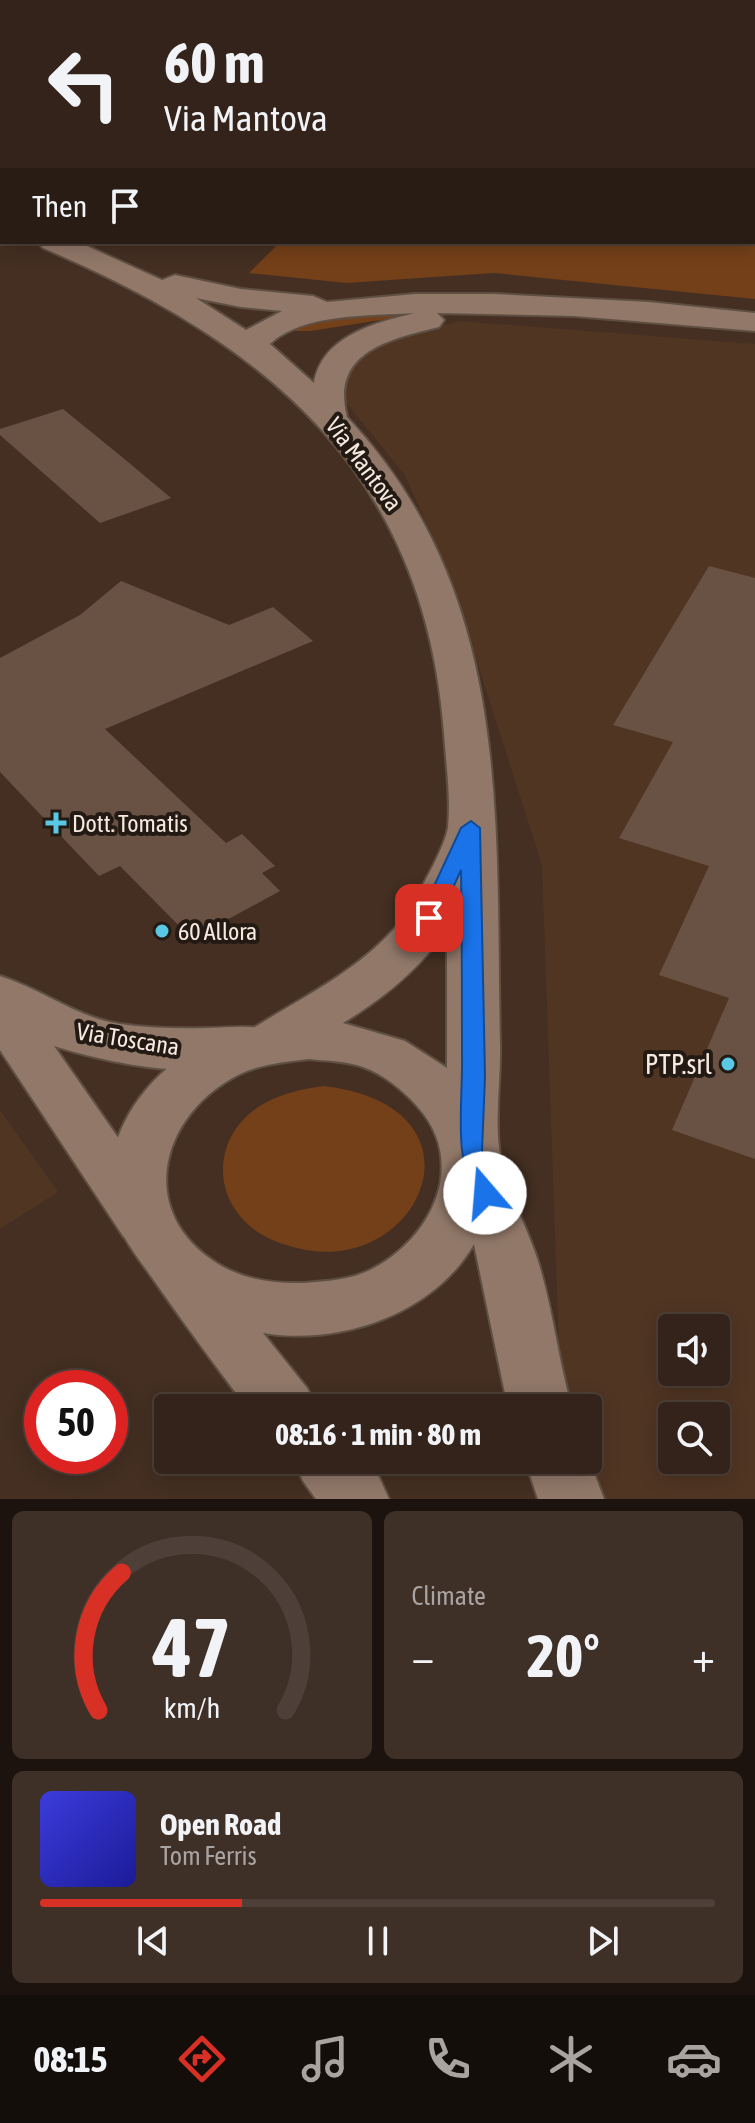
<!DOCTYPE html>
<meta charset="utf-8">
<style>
:root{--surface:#33231a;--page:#3e2f27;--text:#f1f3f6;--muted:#a9a4a2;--line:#4e4039;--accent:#d93025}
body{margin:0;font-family:"Asap Condensed",sans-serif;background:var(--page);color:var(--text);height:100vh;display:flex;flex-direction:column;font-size:30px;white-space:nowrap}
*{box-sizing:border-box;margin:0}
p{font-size:26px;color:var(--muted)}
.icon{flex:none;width:44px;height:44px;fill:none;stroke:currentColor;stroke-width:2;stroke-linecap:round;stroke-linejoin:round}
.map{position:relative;height:1499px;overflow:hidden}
.sheet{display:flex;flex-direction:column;gap:12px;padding:12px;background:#1c130e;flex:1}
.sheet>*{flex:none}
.hud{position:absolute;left:0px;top:0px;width:756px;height:244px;box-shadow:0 4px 20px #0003,0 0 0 2px var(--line);background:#33231a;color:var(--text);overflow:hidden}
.controls{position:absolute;left:658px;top:1314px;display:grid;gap:16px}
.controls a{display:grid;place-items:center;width:72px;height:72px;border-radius:8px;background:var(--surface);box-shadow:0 4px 20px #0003,0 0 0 2px var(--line);font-size:40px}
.speed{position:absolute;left:24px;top:1370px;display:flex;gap:16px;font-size:40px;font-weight:700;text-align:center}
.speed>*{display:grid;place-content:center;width:104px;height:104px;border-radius:50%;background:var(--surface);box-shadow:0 4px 20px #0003,0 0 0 2px var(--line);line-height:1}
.speed .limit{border:12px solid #d22;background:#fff;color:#111}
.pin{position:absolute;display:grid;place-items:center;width:68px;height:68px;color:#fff;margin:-34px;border-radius:16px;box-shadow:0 4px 12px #0006}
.me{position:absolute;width:88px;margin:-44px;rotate:342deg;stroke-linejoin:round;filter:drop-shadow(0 0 6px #0008)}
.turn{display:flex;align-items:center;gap:28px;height:168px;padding:0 32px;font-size:36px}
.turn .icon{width:104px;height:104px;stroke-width:2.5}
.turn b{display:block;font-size:56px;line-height:68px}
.then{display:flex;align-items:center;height:76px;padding:0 32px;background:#0003;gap:16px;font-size:30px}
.big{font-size:60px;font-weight:700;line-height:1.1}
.sheet .card{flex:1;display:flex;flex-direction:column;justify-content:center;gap:12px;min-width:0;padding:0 28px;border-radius:12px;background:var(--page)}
.sheet .dial{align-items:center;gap:0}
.dial svg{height:208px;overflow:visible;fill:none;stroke:var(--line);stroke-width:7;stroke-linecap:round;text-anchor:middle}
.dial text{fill:var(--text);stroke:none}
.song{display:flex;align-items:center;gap:24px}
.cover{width:96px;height:96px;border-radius:12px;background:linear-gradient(135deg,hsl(240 70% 55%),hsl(240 70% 35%))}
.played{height:8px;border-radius:4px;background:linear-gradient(90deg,var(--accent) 30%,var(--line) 30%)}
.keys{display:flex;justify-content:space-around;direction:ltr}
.heat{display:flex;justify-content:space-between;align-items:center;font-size:44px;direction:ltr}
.sheet .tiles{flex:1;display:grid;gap:12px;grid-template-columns:1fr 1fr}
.card:last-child{grid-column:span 2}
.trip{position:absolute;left:154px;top:1394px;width:448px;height:80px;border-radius:8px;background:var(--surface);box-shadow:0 4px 20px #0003,0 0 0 2px var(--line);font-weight:700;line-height:80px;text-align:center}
.menu{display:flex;height:128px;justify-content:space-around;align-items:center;background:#140e0a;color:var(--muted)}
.menu .icon{width:56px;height:56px}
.menu .active{color:var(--accent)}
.menu b{font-size:36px;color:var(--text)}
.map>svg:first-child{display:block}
</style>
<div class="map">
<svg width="755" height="1499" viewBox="0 0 755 1499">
<rect width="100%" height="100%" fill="#442f22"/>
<!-- built -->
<g fill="#503523" fill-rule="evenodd">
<path d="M460,321l295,23v1155h-156l-11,-39v-52h-25l-2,-4 -19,-539 -93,-291 -44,-99 -70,-86 36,-46zM672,1328h44v44h-44zM672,1416h44v44h-44z"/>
<polygon points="0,1110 58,1192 0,1229"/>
</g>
<!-- green -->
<g fill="#744019">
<polygon points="755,119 755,299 494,273 346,283 249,273 280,242 754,242"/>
<polygon points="416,310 418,314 311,331 286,331 298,322"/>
<path d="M323,1086c174,20 97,193 -26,162 -22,-5 -42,-14 -57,-32 -31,-37 -18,-90 25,-113 19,-10 37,-14 58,-17z"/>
</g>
<!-- building -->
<g fill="#695244">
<polygon points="63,409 122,457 171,498 100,523 0,435 0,429"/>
<polygon points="709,566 755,578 755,1159 672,1130 729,998 659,975 709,866 619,838 673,742 613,725"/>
<polygon points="121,581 229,625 273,607 313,641 105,729 226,843 242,834 275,866 262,873 280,891 192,939 120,866 99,876 0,772 0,658 80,615"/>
</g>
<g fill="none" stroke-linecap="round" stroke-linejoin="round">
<!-- street casing -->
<g stroke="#5f4e42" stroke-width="4">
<g id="street">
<polygon points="108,0 136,0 107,2"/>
<polygon points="271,0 306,0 307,2 272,2"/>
<polygon points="2,32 2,46 0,47 0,33"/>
<rect x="754" y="57" width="1" height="14"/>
<path d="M0,976c42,13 75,41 120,48 28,4 57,5 86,4 23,0 44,-4 67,3l7,14 -7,14c-70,22 -151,8 -219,-13l109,156 9,17 -9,17 -20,7 -20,-7 -123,-186z"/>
</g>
</g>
<!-- secondary casing -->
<g stroke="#5f4e42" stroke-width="4">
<g id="secondary">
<polygon points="0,214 2,215 2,233 0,232"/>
<path d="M38,242h40l84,38 13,-5 66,14 72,7 14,6 88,-8h79l155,8 106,11v18l-181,-15 -137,-3 7,7 -5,7c-48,12 -109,24 -92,90 167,178 148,401 153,627 1,34 -5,69 -1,103 4,38 27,77 39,114 15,48 20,99 34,147h-64l-34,-164c-40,70 -134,102 -211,89l44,55 10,20h-70c-29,-39 -59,-79 -87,-119 -32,-47 -60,-71 -47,-134 10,-47 48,-91 91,-110 16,-7 37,-9 51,-18 48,-30 100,-55 139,-98 16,-18 51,-80 54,-102 3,-30 -2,-64 -4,-94 -20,-260 -175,-389 -401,-485zM196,298l45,9 41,4 -36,19zM415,313c-37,9 -93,22 -101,70l-44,-39c32,-31 102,-28 145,-31zM447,929v139l-42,-27 -62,-18c41,-25 77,-54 104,-94zM309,1059c18,2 37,2 54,8 20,7 40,23 54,39 52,57 15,133 -47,164 -20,10 -44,11 -66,13 -32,1 -65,-4 -92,-23 -77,-53 -49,-147 26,-185 22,-11 47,-13 71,-16z"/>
<polygon points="588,1457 604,1499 538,1499 525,1460 588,1460"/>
<polygon points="294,1460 366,1460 379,1477 389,1499 316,1499 303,1481"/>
</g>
</g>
<!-- street -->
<use href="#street" fill="#917869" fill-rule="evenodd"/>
<!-- secondary -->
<use href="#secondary" fill="#917869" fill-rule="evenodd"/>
<!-- rail -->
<g stroke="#b5a49a" stroke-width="3">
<polyline points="43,2 49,0"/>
<polyline points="61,2 68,0"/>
</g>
</g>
<!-- route -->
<path fill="#1a73e8" stroke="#114b97" stroke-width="2" d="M471,821l9,7 5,249 -3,74 14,42 -3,7 -8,3 -9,-3c-23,-46 -13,-95 -14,-145 0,-62 0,-124 -1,-185l-24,53h-15l-3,-5 42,-90z"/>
<!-- markers -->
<g fill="#59c8e5" stroke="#231a14" stroke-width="3">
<path d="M52 811h8v8h8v8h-8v8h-8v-8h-8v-8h8z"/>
<circle cx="162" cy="931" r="8"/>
<circle cx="728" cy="1064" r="8"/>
</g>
<g text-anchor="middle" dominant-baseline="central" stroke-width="8" stroke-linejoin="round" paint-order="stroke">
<!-- street labels -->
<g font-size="24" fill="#f7e9e0" stroke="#231a14">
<text transform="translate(364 464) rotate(53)">Via Mantova</text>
<text transform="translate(128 1039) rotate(9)">Via Toscana</text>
</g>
<!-- poi labels -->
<g font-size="24" fill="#f7e9e0" stroke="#231a14" text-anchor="start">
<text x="72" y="823">Dott. Tomatis</text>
<text x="178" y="931">60 Allora</text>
</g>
<!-- near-poi labels -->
<g font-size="28" fill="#f7e9e0" stroke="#231a14" text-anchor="end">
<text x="712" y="1064">PTP.srl</text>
</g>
</g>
</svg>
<div class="controls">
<a><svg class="icon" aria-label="sound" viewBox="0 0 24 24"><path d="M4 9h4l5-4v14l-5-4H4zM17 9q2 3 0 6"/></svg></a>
<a><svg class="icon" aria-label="search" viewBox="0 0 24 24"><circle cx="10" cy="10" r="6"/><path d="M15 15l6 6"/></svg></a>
</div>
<div class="speed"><div class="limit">50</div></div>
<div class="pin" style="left:429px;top:918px;background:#d93025"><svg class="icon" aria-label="arrive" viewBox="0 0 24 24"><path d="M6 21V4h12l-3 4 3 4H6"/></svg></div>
<svg class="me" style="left:485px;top:1193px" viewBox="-20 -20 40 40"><circle r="19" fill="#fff"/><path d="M0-13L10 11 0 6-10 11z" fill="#1a73e8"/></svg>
<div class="trip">08:16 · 1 min · 80 m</div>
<div class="hud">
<div class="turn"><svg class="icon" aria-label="left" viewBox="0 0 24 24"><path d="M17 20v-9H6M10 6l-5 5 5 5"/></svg><div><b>60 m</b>Via Mantova</div></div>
<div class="then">Then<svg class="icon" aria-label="arrive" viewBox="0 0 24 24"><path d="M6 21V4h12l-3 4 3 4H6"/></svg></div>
</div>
</div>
<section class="sheet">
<div class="tiles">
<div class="card dial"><svg viewBox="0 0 100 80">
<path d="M14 69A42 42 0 1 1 86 69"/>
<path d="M14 69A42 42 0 0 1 23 16" stroke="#d93025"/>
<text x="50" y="56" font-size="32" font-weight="700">47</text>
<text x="50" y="72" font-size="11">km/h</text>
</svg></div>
<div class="card"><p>Climate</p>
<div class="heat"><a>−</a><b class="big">20°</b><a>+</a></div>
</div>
<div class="card">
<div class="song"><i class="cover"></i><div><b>Open Road</b><p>Tom Ferris</p></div></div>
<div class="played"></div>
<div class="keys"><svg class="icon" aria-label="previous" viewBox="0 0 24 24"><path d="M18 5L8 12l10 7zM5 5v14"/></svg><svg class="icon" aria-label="pause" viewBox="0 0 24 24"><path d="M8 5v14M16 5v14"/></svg><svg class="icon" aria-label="next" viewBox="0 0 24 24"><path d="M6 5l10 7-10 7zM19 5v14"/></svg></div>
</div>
</div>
</section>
<nav class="menu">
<b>08:15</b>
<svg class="icon active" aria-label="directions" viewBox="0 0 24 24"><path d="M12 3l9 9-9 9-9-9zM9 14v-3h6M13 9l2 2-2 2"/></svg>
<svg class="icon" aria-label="music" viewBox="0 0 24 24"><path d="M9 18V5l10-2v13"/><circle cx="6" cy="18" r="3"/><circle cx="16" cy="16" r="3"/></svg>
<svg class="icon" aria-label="phone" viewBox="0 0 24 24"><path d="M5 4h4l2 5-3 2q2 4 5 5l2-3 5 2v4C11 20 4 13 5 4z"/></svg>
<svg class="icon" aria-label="climate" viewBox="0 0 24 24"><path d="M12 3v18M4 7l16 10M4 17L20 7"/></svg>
<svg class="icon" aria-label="car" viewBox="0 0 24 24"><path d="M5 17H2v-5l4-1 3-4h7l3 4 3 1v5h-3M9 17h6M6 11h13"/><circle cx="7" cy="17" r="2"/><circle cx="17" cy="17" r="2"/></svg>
</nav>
